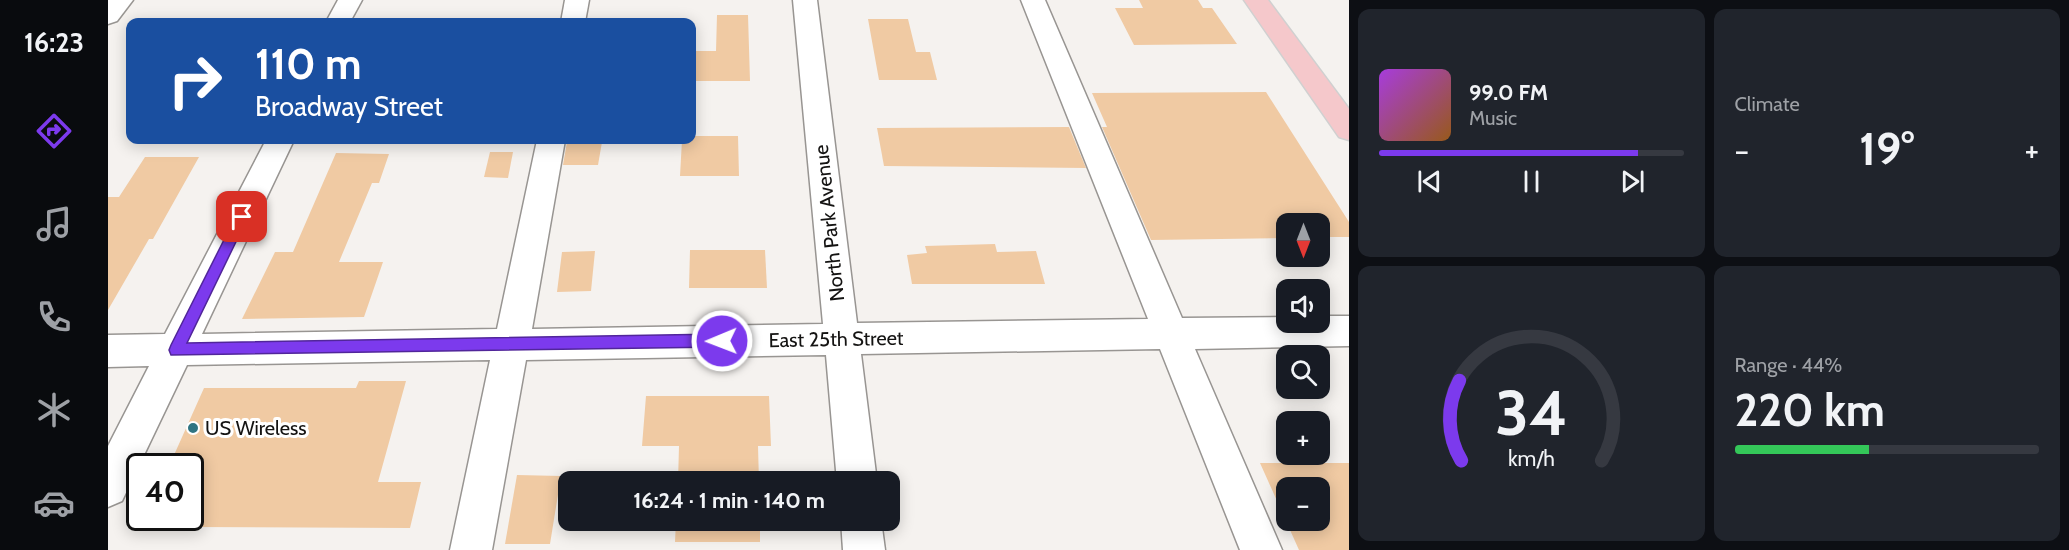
<!DOCTYPE html>
<meta charset="utf-8">
<style>
:root{--surface:#171b24;--page:#20242c;--text:#f1f3f6;--muted:#9ea1a6;--line:#363941;--accent:#7c3aed}
body{margin:0;font-family:Cabin,sans-serif;background:var(--page);color:var(--text);height:100vh;display:flex;flex-direction:column;font-size:22px;white-space:nowrap}
*{box-sizing:border-box;margin:0}
p{font-size:20px;color:var(--muted)}
.icon{flex:none;width:33px;height:33px;fill:none;stroke:currentColor;stroke-width:2;stroke-linecap:round;stroke-linejoin:round}
.map{position:relative;flex:1;overflow:hidden}
.drawer{display:flex;flex-direction:column;gap:9px;padding:9px;background:#0d0f14;width:720px}
.drawer>*{flex:none}
.top-card{position:absolute;left:18px;top:18px;width:570px;height:126px;border-radius:12px;box-shadow:0 3px 15px #0003;background:#1a4fa0;color:#fff;overflow:hidden}
.needle{width:39px;rotate:180deg}
.tools{position:absolute;left:1168px;top:213px;display:grid;gap:12px}
.tools a{display:grid;place-items:center;width:54px;height:54px;border-radius:12px;background:var(--surface);box-shadow:0 3px 15px #0003;font-size:30px}
.speed{position:absolute;left:18px;top:453px;display:flex;gap:12px;font-size:30px;font-weight:700;text-align:center}
.speed>*{display:grid;place-content:center;width:78px;height:78px;border-radius:50%;background:var(--surface);box-shadow:0 3px 15px #0003;line-height:1}
.speed .limit{border:3px solid #111;border-radius:9px;background:#fff;color:#111}
.pin{position:absolute;display:grid;place-items:center;width:51px;height:51px;color:#fff;margin:-26px;border-radius:12px;box-shadow:0 3px 9px #0006}
.me{position:absolute;width:66px;margin:-33px;rotate:269deg;stroke-linejoin:round;filter:drop-shadow(0 0 4px #0008)}
.turn{display:flex;align-items:center;gap:21px;height:126px;padding:0 30px;font-size:27px}
.turn .icon{width:78px;height:78px;stroke-width:2.5}
.turn b{display:block;font-size:42px;line-height:51px}
.big{font-size:45px;font-weight:800;line-height:1.1}
.drawer .widget{flex:1;display:flex;flex-direction:column;justify-content:center;gap:9px;min-width:0;padding:0 21px;border-radius:12px;background:var(--page)}
.drawer .dial{align-items:center;gap:0}
.dial svg{height:156px;overflow:visible;fill:none;stroke:var(--line);stroke-width:7;stroke-linecap:round;text-anchor:middle}
.dial text{fill:var(--text);stroke:none}
.song{display:flex;align-items:center;gap:18px}
.cover{width:72px;height:72px;border-radius:9px;background:linear-gradient(135deg,hsl(280 70% 55%),hsl(30 70% 35%))}
.played{height:6px;border-radius:3px;background:linear-gradient(90deg,var(--accent) 85%,var(--line) 85%)}
.keys{display:flex;justify-content:space-around;direction:ltr}
.heat{display:flex;justify-content:space-between;align-items:center;font-size:33px;direction:ltr}
.charge{height:9px;border-radius:4px;background:linear-gradient(90deg,#34c759 44%,var(--line) 0)}
.drawer .tiles{flex:1;display:grid;gap:9px;grid-template-columns:repeat(2,1fr)}
.trip{position:absolute;left:450px;top:471px;width:342px;height:60px;border-radius:12px;background:var(--surface);box-shadow:0 3px 15px #0003;font-weight:800;line-height:60px;text-align:center}
main{display:flex;flex:1;min-height:0}
.menu{display:flex;flex-direction:column;width:108px;justify-content:space-around;align-items:center;background:#090b0e;color:var(--muted)}
.menu .icon{width:42px;height:42px}
.menu .selected{color:var(--accent)}
.menu b{font-size:27px;color:var(--text)}
.map>svg:first-child{display:block}
</style>
<main>
<nav class="menu">
<b>16:23</b>
<svg class="icon selected" aria-label="directions" viewBox="0 0 24 24"><path d="M12 3l9 9-9 9-9-9zM9 14v-3h6M13 9l2 2-2 2"/></svg>
<svg class="icon" aria-label="music" viewBox="0 0 24 24"><path d="M9 18V5l10-2v13"/><circle cx="6" cy="18" r="3"/><circle cx="16" cy="16" r="3"/></svg>
<svg class="icon" aria-label="phone" viewBox="0 0 24 24"><path d="M5 4h4l2 5-3 2q2 4 5 5l2-3 5 2v4C11 20 4 13 5 4z"/></svg>
<svg class="icon" aria-label="climate" viewBox="0 0 24 24"><path d="M12 3v18M4 7l16 10M4 17L20 7"/></svg>
<svg class="icon" aria-label="car" viewBox="0 0 24 24"><path d="M5 17H2v-5l4-1 3-4h7l3 4 3 1v5h-3M9 17h6M6 11h13"/><circle cx="7" cy="17" r="2"/><circle cx="17" cy="17" r="2"/></svg>
</nav>
<div class="map">
<svg width="1241" height="550" viewBox="0 0 1241 550">
<rect width="100%" height="100%" fill="#f5f2ef"/>
<!-- building -->
<g fill="#f0caa3" fill-rule="evenodd">
<polygon points="1031,0 1090,0 1095,8 1104,8 1129,44 1026,45 1007,8 1035,8"/>
<polygon points="609,15 640,15 642,81 584,81 585,51 608,51"/>
<polygon points="760,19 800,19 808,52 822,52 829,80 771,80"/>
<polygon points="1158,92 1241,222 1241,237 1212,237 1212,224 1179,224 1179,238 1043,240 994,127 999,127 984,93"/>
<polygon points="961,127 978,168 776,166 769,128"/>
<polygon points="584,136 630,136 631,176 572,176 574,140 584,140"/>
<polygon points="459,142 494,142 490,165 455,165"/>
<polygon points="382,152 405,152 400,178 376,177"/>
<polygon points="228,153 281,154 271,183 264,183 231,262 275,262 256,317 134,319 167,252 185,252"/>
<polygon points="37,157 91,157 45,239 41,239 0,310 0,197 11,197"/>
<polygon points="887,244 889,252 928,251 937,284 804,284 799,255 819,253 817,246"/>
<polygon points="582,250 657,250 659,288 581,288"/>
<polygon points="487,251 483,291 449,292 454,252"/>
<polygon points="251,381 298,381 270,482 313,482 302,528 82,527 82,494 96,464 62,464 96,388 248,388"/>
<polygon points="538,396 661,396 663,446 650,446 651,482 570,482 571,446 534,446"/>
<path d="M1152,463h89v87h-50zM1179,488h33v32h-33z"/>
<polygon points="409,475 453,476 442,544 397,544"/>
<polygon points="568,520 652,520 652,542 567,542"/>
</g>
<g fill="none" stroke-linecap="round" stroke-linejoin="round">
<!-- minor casing -->
<g stroke="#989592" stroke-width="3">
<g id="minor">
<polygon points="0,0 25,0 9,21 0,24"/>
<polygon points="230,0 254,0 242,22 218,22"/>
<polygon points="457,0 481,0 477,22 453,22"/>
<polygon points="685,0 709,0 749,323 1040,319 913,0 937,0 1074,318 1179,317 1179,322 1212,322 1212,316 1241,316 1241,346 1087,349 1174,550 1132,550 1052,349 753,354 769,482 729,482 718,355 418,360 384,550 342,550 382,360 79,365 14,501 0,507 0,446 41,366 0,367 0,335 57,334 158,140 186,140 94,334 389,329 429,140 457,140 424,329 715,324"/>
<polygon points="733,520 773,520 777,550 735,550"/>
</g>
</g>
<!-- major casing -->
<g stroke="#d0d0d0" stroke-width="3">
<polygon id="major" points="1136,0 1160,0 1241,109 1241,140 1231,137"/>
</g>
<!-- minor -->
<use href="#minor" fill="#fff" fill-rule="evenodd"/>
<!-- major -->
<use href="#major" fill="#f5c8cb" fill-rule="evenodd"/>
</g>
<!-- route -->
<polygon fill="#7c3aed" stroke="#51269a" stroke-width="1.5" points="134,212 140,217 79,343 614,334 621,341 614,347 63,355 61,350 63,345 129,214"/>
<!-- markers -->
<circle fill="#2f7482" stroke="#fff" stroke-width="2" cx="85" cy="428" r="6"/>
<g text-anchor="middle" dominant-baseline="central" stroke-width="6" stroke-linejoin="round" paint-order="stroke">
<!-- street labels -->
<g font-size="20" fill="#141312" stroke="#fff">
<text transform="translate(721 223) rotate(-96)">North Park Avenue</text>
<text transform="translate(728 339) rotate(-1)">East 25th Street</text>
</g>
<!-- poi labels -->
<g font-size="20" fill="#141312" stroke="#fff" text-anchor="start">
<text x="97" y="428">US Wireless</text>
</g>
</g>
</svg>
<div class="tools">
<a><svg class="needle" viewBox="-14 -14 28 28"><path d="M0-13l5 13h-10z" fill="#e53935"/><path d="M0 13l5-13h-10z" fill="#9ea1a6"/></svg></a>
<a><svg class="icon" aria-label="sound" viewBox="0 0 24 24"><path d="M4 9h4l5-4v14l-5-4H4zM17 9q2 3 0 6"/></svg></a>
<a><svg class="icon" aria-label="search" viewBox="0 0 24 24"><circle cx="10" cy="10" r="6"/><path d="M15 15l6 6"/></svg></a>
<a>+</a>
<a>−</a>
</div>
<div class="speed"><div class="limit">40</div></div>
<div class="pin" style="left:134px;top:217px;background:#d93025"><svg class="icon" aria-label="arrive" viewBox="0 0 24 24"><path d="M6 21V4h12l-3 4 3 4H6"/></svg></div>
<svg class="me" style="left:614px;top:341px" viewBox="-20 -20 40 40"><circle r="17" fill="#7c3aed" stroke="#fff" stroke-width="3"/><path d="M0-11L8 9 0 5-8 9z" fill="#fff"/></svg>
<div class="trip">16:24 · 1 min · 140 m</div>
<div class="top-card">
<div class="turn"><svg class="icon" aria-label="right" viewBox="0 0 24 24"><path d="M7 20v-9h11M14 6l5 5-5 5"/></svg><div><b>110 m</b>Broadway Street</div></div>
</div>
</div>
<section class="drawer">
<div class="tiles">
<div class="widget">
<div class="song"><i class="cover"></i><div><b>99.0 FM</b><p>Music</p></div></div>
<div class="played"></div>
<div class="keys"><svg class="icon" aria-label="previous" viewBox="0 0 24 24"><path d="M18 5L8 12l10 7zM5 5v14"/></svg><svg class="icon" aria-label="pause" viewBox="0 0 24 24"><path d="M8 5v14M16 5v14"/></svg><svg class="icon" aria-label="next" viewBox="0 0 24 24"><path d="M6 5l10 7-10 7zM19 5v14"/></svg></div>
</div>
<div class="widget"><p>Climate</p>
<div class="heat"><a>−</a><b class="big">19°</b><a>+</a></div>
</div>
<div class="widget dial"><svg viewBox="0 0 100 80">
<path d="M14 69A42 42 0 1 1 86 69"/>
<path d="M14 69A42 42 0 0 1 13 28" stroke="#7c3aed"/>
<text x="50" y="56" font-size="32" font-weight="700">34</text>
<text x="50" y="72" font-size="11">km/h</text>
</svg></div>
<div class="widget"><p>Range · 44%</p><b class="big">220 km</b><div class="charge"></div></div>
</div>
</section>
</main>
